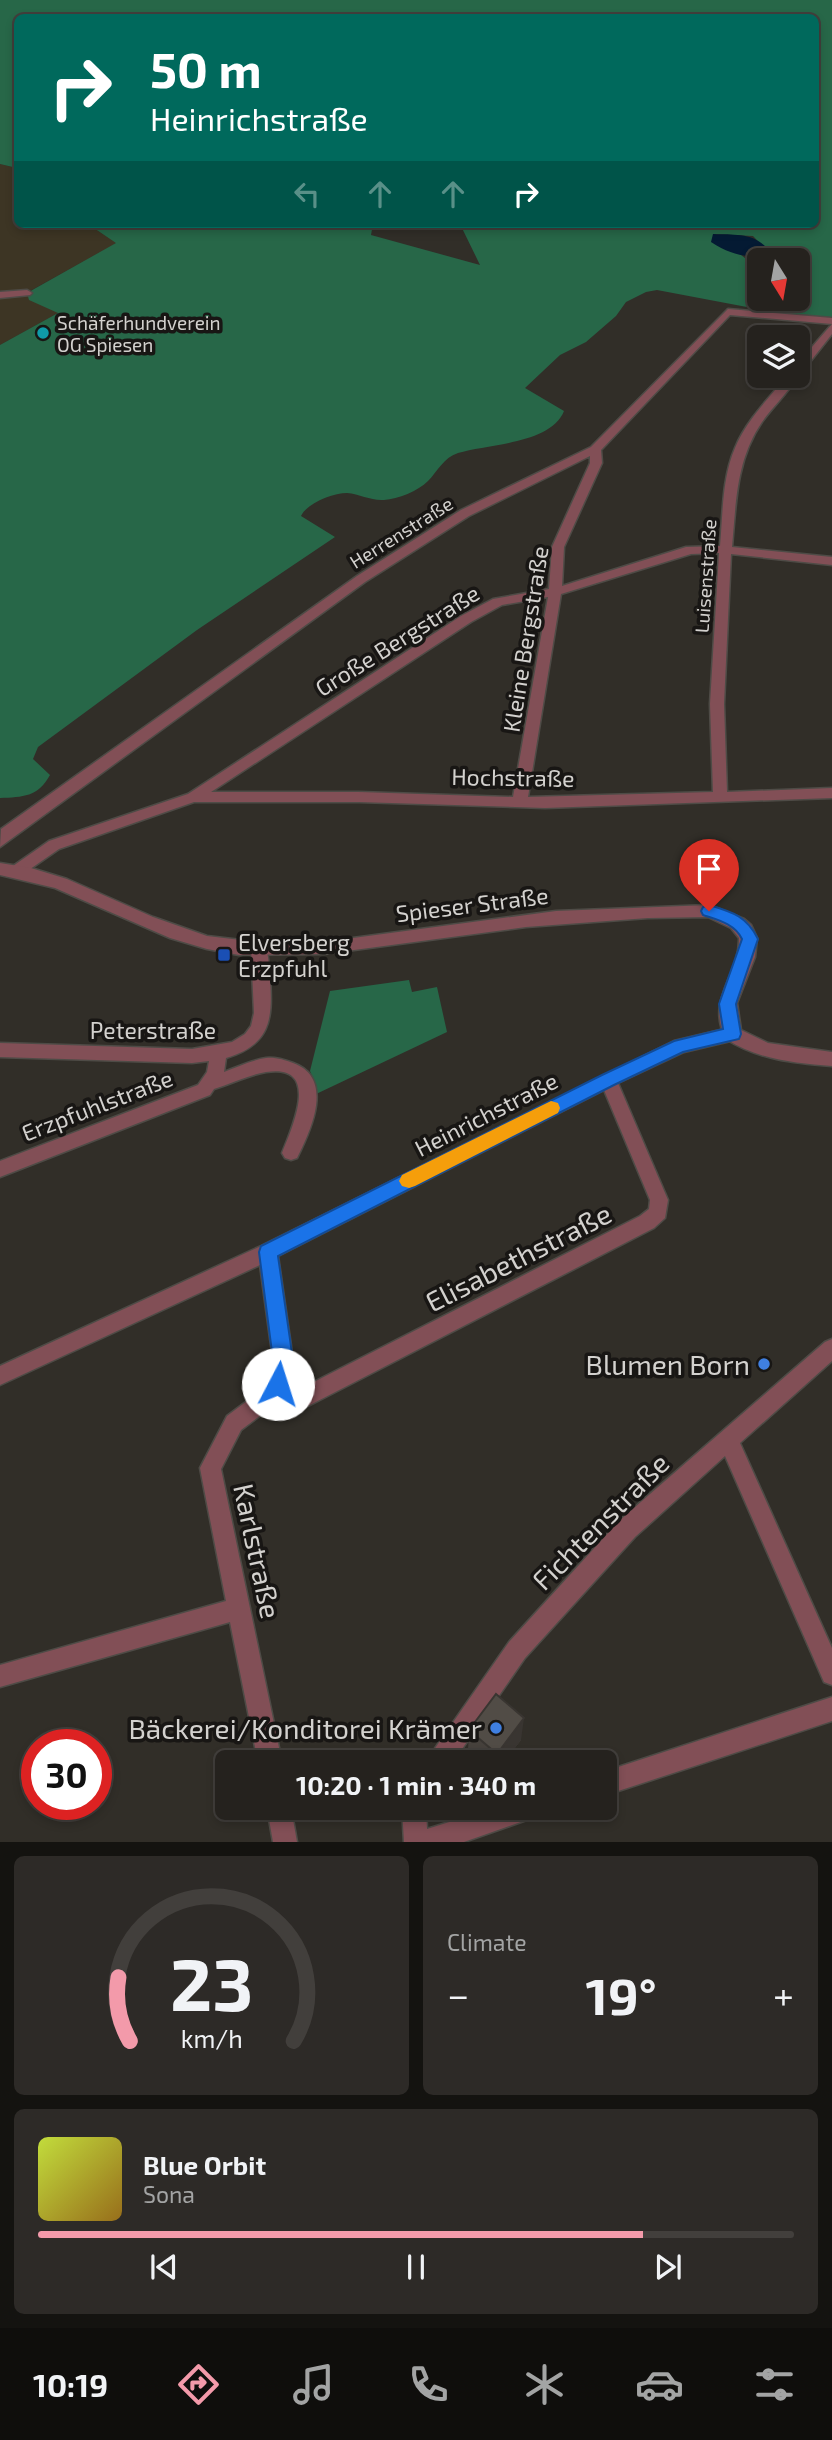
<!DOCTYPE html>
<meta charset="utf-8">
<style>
:root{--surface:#25221e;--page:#2d2a27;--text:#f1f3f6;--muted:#a3a4a4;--line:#423f3c;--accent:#f39aaa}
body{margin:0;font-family:"Exo 2",sans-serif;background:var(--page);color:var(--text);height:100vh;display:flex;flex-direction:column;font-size:26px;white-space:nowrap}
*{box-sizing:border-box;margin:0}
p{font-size:23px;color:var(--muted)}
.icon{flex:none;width:38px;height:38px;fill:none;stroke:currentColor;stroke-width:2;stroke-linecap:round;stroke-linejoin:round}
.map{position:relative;height:1842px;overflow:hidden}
.sheet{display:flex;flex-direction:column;gap:14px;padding:14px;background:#141310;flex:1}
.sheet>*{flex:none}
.guide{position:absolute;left:14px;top:14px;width:805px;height:214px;border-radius:10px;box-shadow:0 4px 10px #0003,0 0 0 2px var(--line);background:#00695c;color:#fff;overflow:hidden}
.needle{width:46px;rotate:169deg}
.controls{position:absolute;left:747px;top:248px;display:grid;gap:14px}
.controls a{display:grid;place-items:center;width:63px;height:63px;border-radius:10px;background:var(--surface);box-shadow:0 4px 10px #0003,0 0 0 2px var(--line);font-size:35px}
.speed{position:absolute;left:21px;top:1729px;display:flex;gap:14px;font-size:35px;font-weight:700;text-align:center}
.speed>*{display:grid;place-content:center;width:91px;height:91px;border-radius:50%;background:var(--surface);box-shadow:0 4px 10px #0003,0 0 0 2px var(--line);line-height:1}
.speed .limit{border:10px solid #d22;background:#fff;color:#111}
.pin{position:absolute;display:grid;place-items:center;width:60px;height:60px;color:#fff;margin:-72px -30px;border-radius:50% 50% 50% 0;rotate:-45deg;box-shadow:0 0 7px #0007}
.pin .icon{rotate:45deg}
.me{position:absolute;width:77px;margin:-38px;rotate:5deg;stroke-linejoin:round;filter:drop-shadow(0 0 5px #0008)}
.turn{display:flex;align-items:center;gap:24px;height:147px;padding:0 21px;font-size:32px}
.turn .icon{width:91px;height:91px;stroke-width:2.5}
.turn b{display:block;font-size:49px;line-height:60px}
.lanes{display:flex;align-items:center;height:66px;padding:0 21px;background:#0003;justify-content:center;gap:35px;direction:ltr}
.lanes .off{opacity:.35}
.big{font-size:52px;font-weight:700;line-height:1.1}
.sheet .tile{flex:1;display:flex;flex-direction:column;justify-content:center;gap:10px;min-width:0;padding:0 24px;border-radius:10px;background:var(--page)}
.sheet .dial{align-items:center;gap:0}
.dial svg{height:182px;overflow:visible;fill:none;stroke:var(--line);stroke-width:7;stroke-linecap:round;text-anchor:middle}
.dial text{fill:var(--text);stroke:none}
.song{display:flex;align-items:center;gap:21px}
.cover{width:84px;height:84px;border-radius:10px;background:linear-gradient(135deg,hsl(70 70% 55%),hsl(40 70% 35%))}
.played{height:7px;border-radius:4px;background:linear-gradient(90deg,var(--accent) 80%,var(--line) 80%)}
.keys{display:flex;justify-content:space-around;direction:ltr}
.heat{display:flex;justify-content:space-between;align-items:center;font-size:38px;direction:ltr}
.sheet .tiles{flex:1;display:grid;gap:14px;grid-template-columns:1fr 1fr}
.tile:last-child{grid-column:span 2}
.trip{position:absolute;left:215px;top:1750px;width:402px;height:70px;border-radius:10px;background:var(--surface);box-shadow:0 4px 10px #0003,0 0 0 2px var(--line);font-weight:700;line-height:70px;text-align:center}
.tabs{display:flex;height:112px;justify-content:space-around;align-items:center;background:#0f0e0c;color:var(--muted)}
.tabs .icon{width:49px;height:49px}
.tabs .selected{color:var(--accent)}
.tabs b{font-size:32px;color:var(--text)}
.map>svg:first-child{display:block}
</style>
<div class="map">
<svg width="832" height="1842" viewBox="0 0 832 1842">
<rect width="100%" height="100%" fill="#312e28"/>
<!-- industrial -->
<polygon fill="#3d3524" points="0,164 17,168 18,224 88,224 117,243 28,292 58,313 0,345"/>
<!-- green -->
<g fill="#276748" fill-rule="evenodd">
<path d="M0,0h832v323l-175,-33 -11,2 -20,10 -10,14 -30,26 -26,13 -35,33 39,23c-13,33 -76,33 -106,42 -15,5 -20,18 -30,28 -10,10 -30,18 -44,19 -13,1 -24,-6 -37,-7 -14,0 -40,10 -46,23l34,21 -138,93 -159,117 -5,12 17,16c-12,22 -27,22 -50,23v-453l58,-32 -29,-13 -2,-7 89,-50 -28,-19h285l-2,11 109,30 -20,-41h356v-206h-798l-1,150 -17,-4zM713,234l40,2 18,19 -26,3zM760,261h38v38h-38z"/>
<polygon points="409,980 412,992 437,987 447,1032 314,1095 315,1083 310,1071 330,991"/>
</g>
<!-- water -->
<path fill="#041a33" d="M713,234c24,1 45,-2 59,21 -25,3 -39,1 -61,-13z"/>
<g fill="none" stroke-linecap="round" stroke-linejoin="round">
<!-- minor casing -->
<g stroke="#4e4b46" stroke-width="3">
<g id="minor">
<polygon points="27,290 32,293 30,295 0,298 0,292"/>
<path d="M728,309l104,9v16l-30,38 -4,1v-10l34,-39 -102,-9 -129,135 1,13 -38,84 -2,39 124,-39 34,-1c3,-33 2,-68 15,-98 11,-27 34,-50 52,-72h11c-9,16 -25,30 -36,46 -26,38 -26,81 -30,125l100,10v8l-101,-11 -7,150 3,88 105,-4v10l-287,10 -186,-6h-165l-135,47 -36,25h-10l-3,-4 3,-4 36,-25 139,-47 273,-178 32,-17 56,-10 3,-42 38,-84v-7l-121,60 -104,66 -365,265 1,-18 356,-253 104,-66 130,-63zM719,553l-9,151 3,88 -185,5 33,-203 130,-40zM548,597l-35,200 -154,-5h-148l260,-170 31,-17z"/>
<path d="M259,944l6,2c4,9 4,22 5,33 3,41 0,66 -44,79l-2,14c13,-5 28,-12 42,-14 9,-1 19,2 27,5 42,15 18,67 4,95l-6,2 -6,-2 -3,-5c10,-25 40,-90 -16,-81 -18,3 -35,12 -52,17l-4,6 -210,82v-16l198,-76 9,-13 2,-11 -17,2 -192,-6v-14l192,6 40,-7 13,-8 6,-8 3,-13 -3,-63 2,-4z"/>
<path d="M733,1027l6,2 2,5 -2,5 -55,13 -66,31 50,117 -3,18 -11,10 -344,177 -7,2 -30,-1 -32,24 -20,39 61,293h-24l-28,-140 -230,65v-22l226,-64 -26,-133 27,-52 36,-27 6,-8 4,-21 -13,-95 -260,120v-19l261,-120 413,-205zM604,1090l46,110 -1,9 -9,7 -338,172h-16l7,-28 -15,-104z"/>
<polygon points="832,1339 832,1361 740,1443 832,1648 832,1685 824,1682 725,1456 635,1537 525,1658 453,1762 427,1762 431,1754 509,1642 619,1521 825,1342"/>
<polygon points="832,1697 832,1721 606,1795 606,1771"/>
<polygon points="267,1808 291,1808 297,1842 273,1842"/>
<polygon points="402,1808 426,1808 427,1829 494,1808 542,1808 538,1816 464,1842 404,1842"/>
</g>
</g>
<!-- tertiary casing -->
<g stroke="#4e4b46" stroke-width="3">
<path id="tertiary" d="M0,863l31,5 36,11 86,38 54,19 60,7 86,-5 203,-27 153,-6 35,14 7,6 6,13 -2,19 -18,46 4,27 27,13 64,9v14c-37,-3 -73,-6 -106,-27 -21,-40 14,-63 13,-101l-8,-10 -23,-11 -60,1 -122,9 -202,27 -85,1 -32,-6 -37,-11 -115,-50 -55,-13z"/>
</g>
<!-- minor -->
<use href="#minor" fill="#824f56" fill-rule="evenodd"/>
<!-- tertiary -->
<use href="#tertiary" fill="#824f56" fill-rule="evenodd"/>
</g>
<!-- wall -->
<polygon fill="#46413c" points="469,1730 521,1740 504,1762 480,1762 468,1751"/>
<!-- shaded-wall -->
<polygon fill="#393531" points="524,1718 521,1740 504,1762 496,1762 497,1754"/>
<!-- building -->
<polygon fill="#514c46" stroke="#393531" stroke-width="2" points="496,1694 524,1718 497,1754 469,1730"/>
<!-- route -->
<path fill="#1a73e8" stroke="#114b97" stroke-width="2" d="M709,905c23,7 38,11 49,34l-22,65 5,30 -2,5 -56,13 -69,33 -336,171 15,104 -8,30 -7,3 -7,-3 -3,-6 5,-24 -14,-108 2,-6 341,-171 72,-34 49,-12 -4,-25 23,-65c-7,-15 -24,-19 -39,-24l-2,-4 2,-4z"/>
<!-- slow -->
<polygon fill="#f59e0b" points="551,1101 558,1103 560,1108 558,1113 415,1186 409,1188 402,1186 399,1181 402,1175"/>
<!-- markers -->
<circle fill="#0f9aa8" stroke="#181614" stroke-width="2.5" cx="43" cy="333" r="7"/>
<rect fill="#1a4fb4" stroke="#181614" stroke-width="2.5" x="217" y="948" width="14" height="14" rx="3.5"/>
<g fill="#3f7fe0" stroke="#181614" stroke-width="2.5">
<circle cx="764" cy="1364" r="7"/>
<circle cx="496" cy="1728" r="7"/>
</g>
<g text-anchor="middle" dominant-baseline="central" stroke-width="7" stroke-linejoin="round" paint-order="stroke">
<!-- far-poi labels -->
<g font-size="19" fill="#d3d1ce" stroke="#181614" text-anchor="start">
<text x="57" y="322">Schäferhundverein<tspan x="57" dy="22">OG Spiesen</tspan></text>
</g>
<!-- far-street labels -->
<g font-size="19" fill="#d3d1ce" stroke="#181614">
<text transform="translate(401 532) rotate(-32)">Herrenstraße</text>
<text transform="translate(705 576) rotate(-86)">Luisenstraße</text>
</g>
<!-- street labels -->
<g font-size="23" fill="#d3d1ce" stroke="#181614">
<text transform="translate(525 639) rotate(-81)">Kleine Bergstraße</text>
<text transform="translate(397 640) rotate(-32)">Große Bergstraße</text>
<text transform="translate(513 777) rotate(1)">Hochstraße</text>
<text transform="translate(472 904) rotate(-7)">Spieser Straße</text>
<text x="153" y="1030">Peterstraße</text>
<text transform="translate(97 1105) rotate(-21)">Erzpfuhlstraße</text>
<text transform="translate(486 1114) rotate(-27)">Heinrichstraße</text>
</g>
<!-- poi labels -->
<g font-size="23" fill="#d3d1ce" stroke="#181614" text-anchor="start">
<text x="238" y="942">Elversberg<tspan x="238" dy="26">Erzpfuhl</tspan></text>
</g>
<!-- near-street labels -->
<g font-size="28" fill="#d3d1ce" stroke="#181614">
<text transform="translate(518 1257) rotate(-27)">Elisabethstraße</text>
<text transform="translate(600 1521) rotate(-45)">Fichtenstraße</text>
<text transform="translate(258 1551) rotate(78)">Karlstraße</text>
</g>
<!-- near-poi labels -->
<g font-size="28" fill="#d3d1ce" stroke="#181614" text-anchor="end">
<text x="750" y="1364">Blumen Born</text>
<text x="482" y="1728">Bäckerei/Konditorei Krämer</text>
</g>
</g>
</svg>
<div class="controls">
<a><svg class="needle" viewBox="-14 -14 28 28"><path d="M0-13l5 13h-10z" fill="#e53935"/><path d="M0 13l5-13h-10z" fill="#a3a4a4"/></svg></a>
<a><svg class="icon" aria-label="layers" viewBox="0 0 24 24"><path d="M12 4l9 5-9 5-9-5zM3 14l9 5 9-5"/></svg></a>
</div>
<div class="speed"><div class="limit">30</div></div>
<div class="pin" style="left:709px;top:911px;background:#d93025"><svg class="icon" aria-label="arrive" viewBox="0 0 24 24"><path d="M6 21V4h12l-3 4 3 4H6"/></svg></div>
<svg class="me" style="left:278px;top:1384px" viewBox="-20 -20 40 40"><circle r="19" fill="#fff"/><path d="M0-13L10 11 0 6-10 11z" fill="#1a73e8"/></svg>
<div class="trip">10:20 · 1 min · 340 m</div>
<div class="guide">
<div class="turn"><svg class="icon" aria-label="right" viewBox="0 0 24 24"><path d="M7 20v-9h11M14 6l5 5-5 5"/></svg><div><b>50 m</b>Heinrichstraße</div></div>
<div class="lanes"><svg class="icon off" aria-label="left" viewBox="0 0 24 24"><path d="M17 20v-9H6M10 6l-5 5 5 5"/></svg><svg class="icon off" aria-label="ahead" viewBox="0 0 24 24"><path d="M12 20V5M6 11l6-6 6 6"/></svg><svg class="icon off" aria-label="ahead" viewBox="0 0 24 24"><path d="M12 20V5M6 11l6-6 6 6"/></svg><svg class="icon" aria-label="right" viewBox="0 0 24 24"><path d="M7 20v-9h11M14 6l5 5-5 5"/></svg></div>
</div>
</div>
<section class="sheet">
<div class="tiles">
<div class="tile dial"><svg viewBox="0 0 100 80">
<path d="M14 69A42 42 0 1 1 86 69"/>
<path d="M14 69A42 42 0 0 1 9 41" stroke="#f39aaa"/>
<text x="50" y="56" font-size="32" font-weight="700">23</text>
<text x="50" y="72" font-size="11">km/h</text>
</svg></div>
<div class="tile"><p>Climate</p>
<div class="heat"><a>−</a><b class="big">19°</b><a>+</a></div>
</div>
<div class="tile">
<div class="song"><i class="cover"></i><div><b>Blue Orbit</b><p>Sona</p></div></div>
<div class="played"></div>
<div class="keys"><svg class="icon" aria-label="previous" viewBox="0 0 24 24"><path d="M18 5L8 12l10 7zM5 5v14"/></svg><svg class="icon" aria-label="pause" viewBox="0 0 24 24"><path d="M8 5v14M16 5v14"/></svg><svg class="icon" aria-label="next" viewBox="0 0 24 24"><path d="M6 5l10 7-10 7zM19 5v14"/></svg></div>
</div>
</div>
</section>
<nav class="tabs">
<b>10:19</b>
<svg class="icon selected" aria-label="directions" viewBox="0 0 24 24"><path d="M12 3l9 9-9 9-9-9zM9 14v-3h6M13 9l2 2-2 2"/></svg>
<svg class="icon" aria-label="music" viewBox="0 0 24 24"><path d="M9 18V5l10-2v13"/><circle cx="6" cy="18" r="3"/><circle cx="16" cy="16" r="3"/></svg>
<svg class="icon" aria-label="phone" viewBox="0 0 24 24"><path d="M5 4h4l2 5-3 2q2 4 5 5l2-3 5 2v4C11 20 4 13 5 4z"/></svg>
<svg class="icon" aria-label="climate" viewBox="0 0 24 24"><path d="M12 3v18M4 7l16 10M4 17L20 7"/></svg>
<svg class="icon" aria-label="car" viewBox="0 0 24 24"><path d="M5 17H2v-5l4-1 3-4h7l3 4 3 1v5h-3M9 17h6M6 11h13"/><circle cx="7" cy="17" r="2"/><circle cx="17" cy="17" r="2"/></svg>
<svg class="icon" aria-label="filters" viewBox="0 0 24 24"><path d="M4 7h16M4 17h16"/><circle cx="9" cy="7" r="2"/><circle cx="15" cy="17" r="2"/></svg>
</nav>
